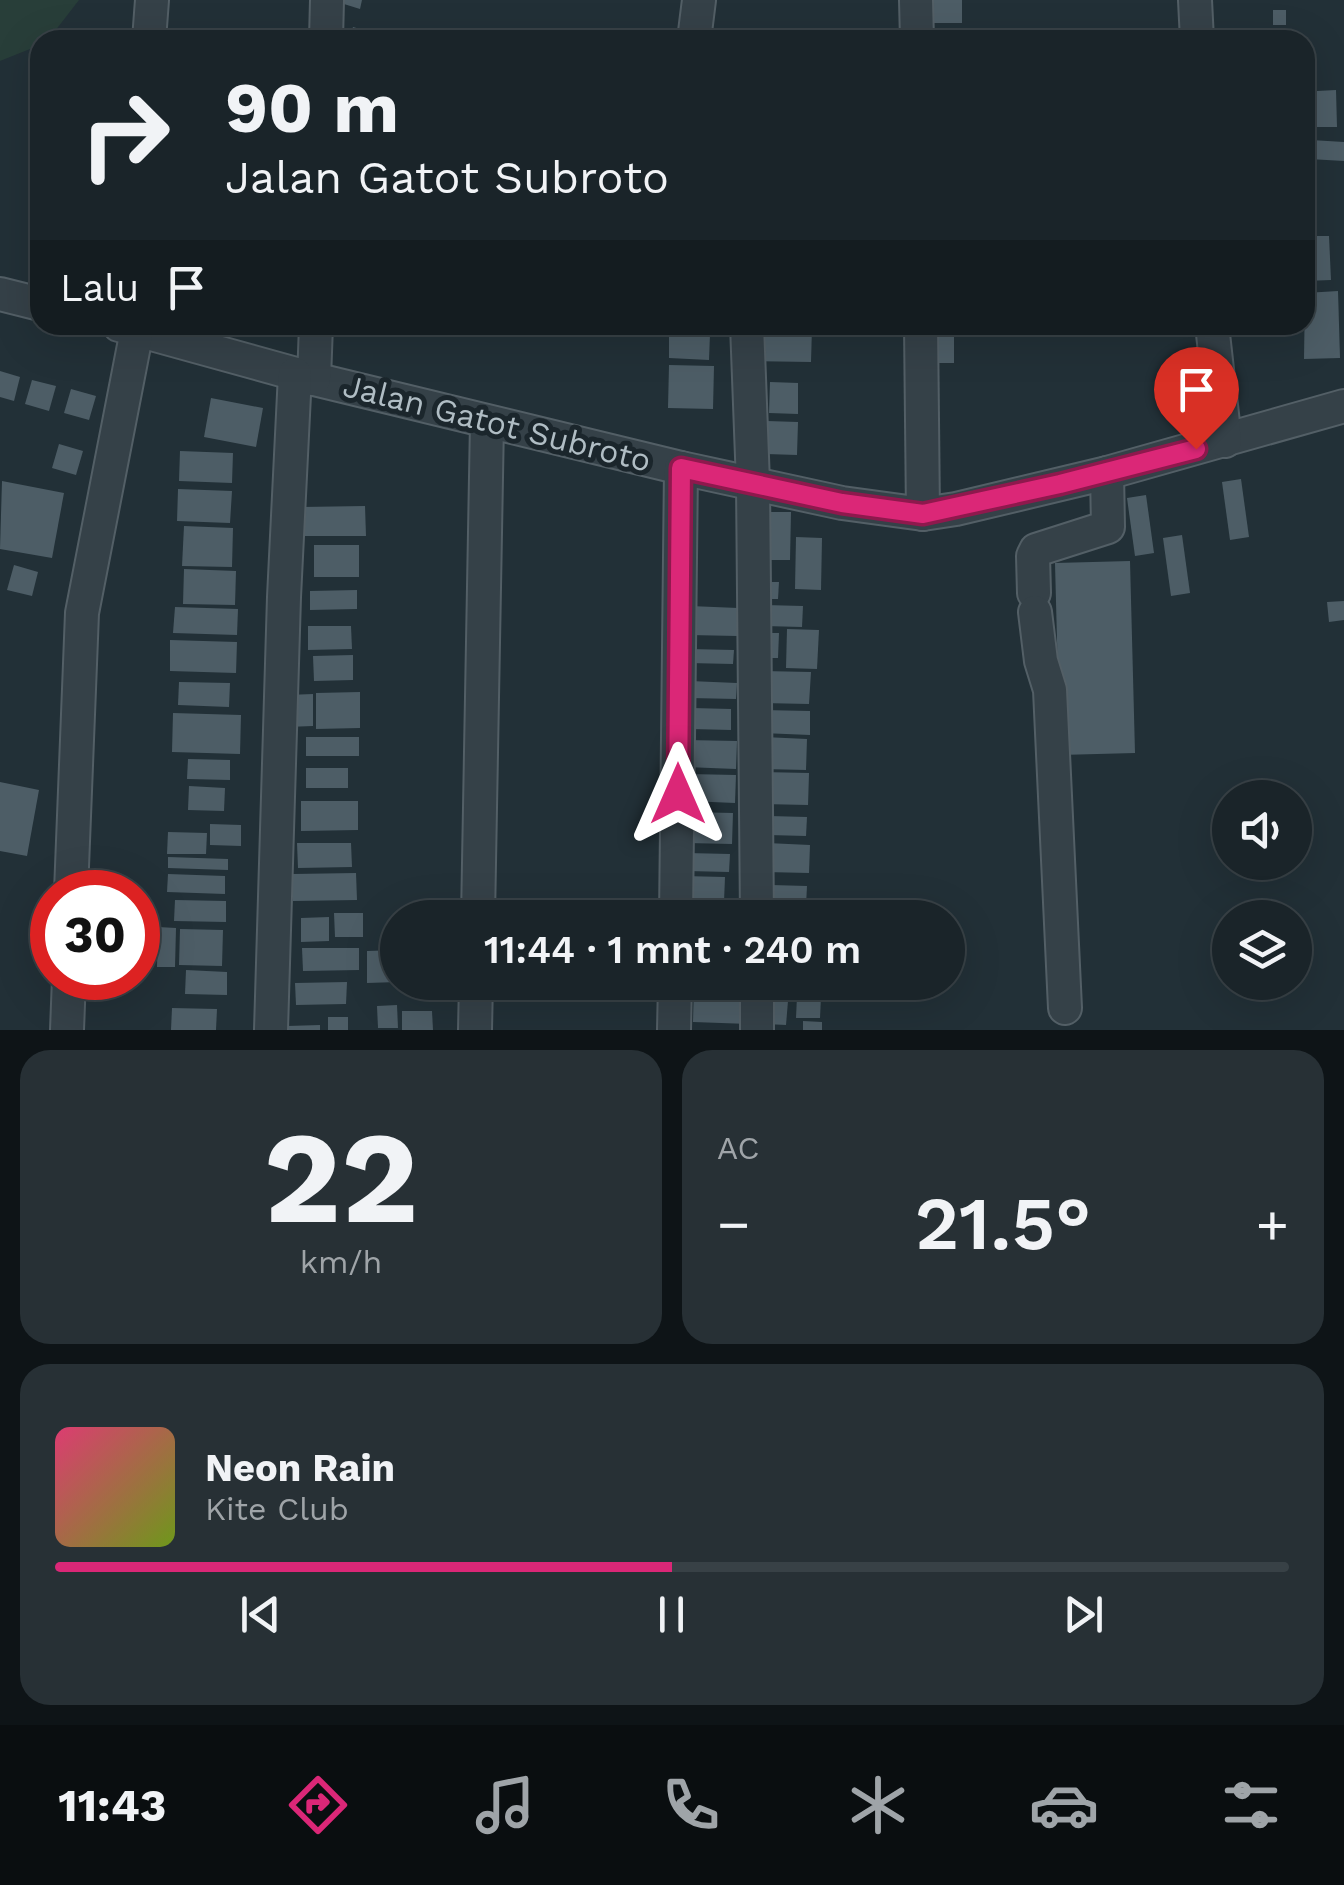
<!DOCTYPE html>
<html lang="id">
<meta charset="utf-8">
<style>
:root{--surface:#1a2429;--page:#273035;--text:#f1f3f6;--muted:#9fa4a8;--line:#384146;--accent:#db2777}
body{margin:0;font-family:"Work Sans",sans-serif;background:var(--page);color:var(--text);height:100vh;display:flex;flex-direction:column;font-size:38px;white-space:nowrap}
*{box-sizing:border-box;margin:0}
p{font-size:32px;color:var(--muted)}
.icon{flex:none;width:55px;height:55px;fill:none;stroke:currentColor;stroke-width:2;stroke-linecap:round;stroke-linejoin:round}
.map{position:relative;height:1030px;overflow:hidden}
.drawer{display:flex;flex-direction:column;gap:20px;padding:20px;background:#0e1417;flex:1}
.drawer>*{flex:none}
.top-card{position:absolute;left:30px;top:30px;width:1285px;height:305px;border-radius:30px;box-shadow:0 10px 40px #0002,0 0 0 2px var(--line);background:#1a2429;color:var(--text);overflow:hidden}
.tools{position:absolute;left:1212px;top:780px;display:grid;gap:20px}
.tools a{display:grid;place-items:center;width:100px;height:100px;border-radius:50%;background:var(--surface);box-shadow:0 10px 40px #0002,0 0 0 2px var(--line);font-size:50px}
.speed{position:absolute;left:30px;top:870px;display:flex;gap:20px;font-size:50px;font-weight:700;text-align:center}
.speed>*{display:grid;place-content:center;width:130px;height:130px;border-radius:50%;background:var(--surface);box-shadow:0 10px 40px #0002,0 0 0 2px var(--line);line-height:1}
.speed .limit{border:15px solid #d22;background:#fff;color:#111}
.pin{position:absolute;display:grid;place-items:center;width:85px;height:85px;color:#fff;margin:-102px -42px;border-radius:50% 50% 50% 0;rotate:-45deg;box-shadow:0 0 10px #0007}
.pin .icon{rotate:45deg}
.me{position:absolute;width:110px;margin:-55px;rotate:0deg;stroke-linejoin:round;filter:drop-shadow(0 0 8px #0008)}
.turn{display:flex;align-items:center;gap:35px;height:210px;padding:0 30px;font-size:45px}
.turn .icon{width:130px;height:130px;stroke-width:2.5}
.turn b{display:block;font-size:70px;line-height:85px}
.then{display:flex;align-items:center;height:95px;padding:0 30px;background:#0003;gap:20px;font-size:38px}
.big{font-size:75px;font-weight:600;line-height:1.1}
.drawer .widget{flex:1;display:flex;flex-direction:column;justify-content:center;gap:15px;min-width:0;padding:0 35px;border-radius:30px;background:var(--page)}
.drawer .dial{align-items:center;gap:0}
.dial b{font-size:130px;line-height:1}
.song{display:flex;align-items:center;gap:30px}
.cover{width:120px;height:120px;border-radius:15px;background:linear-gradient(135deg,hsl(340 70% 55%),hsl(80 70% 35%))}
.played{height:10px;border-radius:5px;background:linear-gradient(90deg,var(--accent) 50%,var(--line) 50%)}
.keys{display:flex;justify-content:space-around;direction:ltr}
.heat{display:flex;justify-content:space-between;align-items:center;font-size:55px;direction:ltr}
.drawer .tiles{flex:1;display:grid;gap:20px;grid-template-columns:1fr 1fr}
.widget:last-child{grid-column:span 2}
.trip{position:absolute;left:380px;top:900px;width:585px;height:100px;border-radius:50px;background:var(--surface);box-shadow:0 10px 40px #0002,0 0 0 2px var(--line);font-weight:600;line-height:100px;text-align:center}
.tab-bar{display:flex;height:160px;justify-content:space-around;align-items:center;background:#0a0e10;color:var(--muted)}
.tab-bar .icon{width:70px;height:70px}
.tab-bar .on{color:var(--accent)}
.tab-bar b{font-size:45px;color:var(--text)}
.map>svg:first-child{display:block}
</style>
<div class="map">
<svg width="1344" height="1030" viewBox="0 0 1344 1030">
<rect width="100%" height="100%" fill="#223037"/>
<!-- green -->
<polygon fill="#283e39" points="0,0 79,0 48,40 40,40 40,45 0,61"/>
<!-- building -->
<g fill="#4d5d66">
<polygon points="331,0 362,0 360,9"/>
<polygon points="929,0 962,0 962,23 928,23"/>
<rect x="1273" y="10" width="13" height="15"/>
<polygon points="353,27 377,34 375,40 349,40"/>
<rect x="1272" y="31" width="12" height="9"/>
<polygon points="1336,90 1337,127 1317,127 1317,91"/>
<rect x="1305" y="91" width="8" height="36"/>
<polygon points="1311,140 1344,142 1344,161 1309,159"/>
<polygon points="1305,236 1329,236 1331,280 1305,281"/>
<polygon points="1338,291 1340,358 1304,359 1305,293"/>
<polygon points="931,325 954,325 954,363 930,363"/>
<polygon points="756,327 812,328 811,362 755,361"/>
<polygon points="669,332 710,334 709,360 669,358"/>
<polygon points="669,365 714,366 713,409 668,408"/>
<polygon points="0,371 20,377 14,401 0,397"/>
<polygon points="32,380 56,386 49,411 25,404"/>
<polygon points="770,382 798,383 798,414 769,413"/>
<polygon points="71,389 96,396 89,420 64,413"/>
<polygon points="211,398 263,408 256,447 204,437"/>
<polygon points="767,421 798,422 797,455 766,454"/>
<polygon points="59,444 83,451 76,475 52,468"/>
<polygon points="180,451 233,453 232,483 179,481"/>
<polygon points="1241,479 1249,537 1230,540 1222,482"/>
<polygon points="2,481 64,493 52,558 0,549"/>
<polygon points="178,489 232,491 230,523 177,521"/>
<polygon points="1146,495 1154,553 1135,556 1127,498"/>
<polygon points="365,506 366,536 302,536 301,507"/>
<polygon points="769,512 791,512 790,560 767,560"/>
<polygon points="184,526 233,528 232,567 182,566"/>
<polygon points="1182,535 1190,593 1171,596 1163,538"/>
<polygon points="796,537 822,538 821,590 795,589"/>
<rect x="314" y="545" width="45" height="32"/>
<polygon points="1130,561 1135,753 1060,755 1055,563"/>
<polygon points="14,565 38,572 32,596 7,590"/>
<polygon points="184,569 236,571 235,605 183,604"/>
<polygon points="761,582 779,582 778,599 760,599"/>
<polygon points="357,590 357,609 310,610 310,591"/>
<polygon points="1344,601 1344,620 1329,622 1327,602"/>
<polygon points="765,605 803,606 802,627 764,626"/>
<polygon points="690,606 738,608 737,636 689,635"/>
<polygon points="175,607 238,609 237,635 173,633"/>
<polygon points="308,626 351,626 352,649 308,650"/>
<polygon points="787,629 819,630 817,669 786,668"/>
<polygon points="759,633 779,633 778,658 758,658"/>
<polygon points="170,640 237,642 236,673 170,671"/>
<polygon points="689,649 734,650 733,664 688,663"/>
<polygon points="353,655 353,680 314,681 313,656"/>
<polygon points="761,671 811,672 809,704 760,703"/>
<polygon points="690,681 737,683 736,699 690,698"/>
<polygon points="179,682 230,683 229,707 178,705"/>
<polygon points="360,692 360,728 316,729 316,693"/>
<polygon points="313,694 313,726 287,727 287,695"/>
<polygon points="692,708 731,709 731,730 691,729"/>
<polygon points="761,710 810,711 810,735 760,733"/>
<polygon points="173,713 241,715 240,754 172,752"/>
<rect x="306" y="737" width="53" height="19"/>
<polygon points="764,737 807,739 806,770 763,769"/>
<polygon points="686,740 737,741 736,769 685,767"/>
<polygon points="188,759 230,760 230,780 187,779"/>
<rect x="306" y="768" width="42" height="20"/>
<polygon points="761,772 809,773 808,805 760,804"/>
<polygon points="689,774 736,775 735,803 688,801"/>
<polygon points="0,782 39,790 27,856 0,851"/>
<polygon points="189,786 225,788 224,811 188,810"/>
<polygon points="301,801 358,801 358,830 301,831"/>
<polygon points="689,812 733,813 732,844 687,843"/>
<polygon points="769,816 807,817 806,836 768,835"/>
<polygon points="210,824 241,825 241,846 210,845"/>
<polygon points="168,832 207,833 206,854 167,854"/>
<polygon points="297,843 351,843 352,867 298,868"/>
<polygon points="767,843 810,845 809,873 766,872"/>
<polygon points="687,853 730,854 729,872 687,871"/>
<polygon points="168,857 228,859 228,870 168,868"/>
<polygon points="356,873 357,900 293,901 293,874"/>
<polygon points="168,874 225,876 225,894 167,892"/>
<polygon points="683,876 725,877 724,902 682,901"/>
<polygon points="771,885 807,886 806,906 770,904"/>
<polygon points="175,900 226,901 226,922 174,921"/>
<polygon points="769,912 822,914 822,918 769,918"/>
<polygon points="334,913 363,913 363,937 335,937"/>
<polygon points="329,917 329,941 301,942 301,918"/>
<polygon points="158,927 176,928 175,967 157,967"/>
<polygon points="180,929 223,930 222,966 179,965"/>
<polygon points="302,948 359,948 359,970 303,971"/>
<polygon points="398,950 398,982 367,983 367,951"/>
<polygon points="186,970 227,972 227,995 185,994"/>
<polygon points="347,982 346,1004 296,1005 295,983"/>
<polygon points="772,982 816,982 816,988 772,987"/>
<polygon points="694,985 751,987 749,1024 693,1022"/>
<polygon points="797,996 821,997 820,1018 796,1018"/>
<polygon points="767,1000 788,1001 786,1025 766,1024"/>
<polygon points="397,1005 398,1028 378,1028 377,1006"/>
<polygon points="172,1008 217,1009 216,1030 171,1030"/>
<polygon points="402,1011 432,1011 433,1030 402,1030"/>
<rect x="328" y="1017" width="20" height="13"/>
<polygon points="803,1021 822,1022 822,1030 803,1030"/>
<polygon points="320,1025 320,1030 287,1030 287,1026"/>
</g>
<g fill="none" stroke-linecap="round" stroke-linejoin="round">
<!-- minor casing -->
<g stroke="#535f66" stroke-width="36">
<g id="minor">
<polyline points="916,0 917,40"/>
<polyline points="1195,0 1197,40"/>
<polyline points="149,40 152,0"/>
<polyline points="326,40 327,0"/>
<polyline points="694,40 699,0"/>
<polyline points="0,294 40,304"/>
<polyline points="119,325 314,379 681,468 842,503 923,514 956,509 1107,473 1344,406"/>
<polyline points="747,325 753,483 757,918"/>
<polyline points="921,325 923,514"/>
<polyline points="1212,325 1225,441"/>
<polyline points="314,379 316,325"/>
<polyline points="1034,593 1033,556 1036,550 1108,527 1107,473"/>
<polyline points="1035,612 1041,661 1050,690 1065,1008"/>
<polyline points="71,892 82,613 138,325"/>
<polyline points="478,918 487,422"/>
<polyline points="676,918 681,468"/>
<polyline points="757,982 757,1030"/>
<polyline points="67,1030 69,978"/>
<polyline points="271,1030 284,597 295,374"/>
<polyline points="475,1030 476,982"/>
<polyline points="674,1030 675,982"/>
</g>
</g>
<!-- minor -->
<use href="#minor" stroke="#354148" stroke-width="32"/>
</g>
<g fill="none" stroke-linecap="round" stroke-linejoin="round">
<!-- route casing -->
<g stroke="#8e194d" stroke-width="25">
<polyline id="route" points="678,794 681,468 842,503 923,514 1060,484 1196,449"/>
</g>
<!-- route -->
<use href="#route" stroke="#db2777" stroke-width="18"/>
</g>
<g text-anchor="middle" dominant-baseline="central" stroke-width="10" stroke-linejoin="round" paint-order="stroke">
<!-- street labels -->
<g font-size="32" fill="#b0bdc4" stroke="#1b262c">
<text transform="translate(497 423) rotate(14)">Jalan Gatot Subroto</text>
</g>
</g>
</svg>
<div class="tools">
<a><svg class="icon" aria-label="sound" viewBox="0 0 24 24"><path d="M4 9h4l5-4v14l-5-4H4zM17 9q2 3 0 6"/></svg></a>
<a><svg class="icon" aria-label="layers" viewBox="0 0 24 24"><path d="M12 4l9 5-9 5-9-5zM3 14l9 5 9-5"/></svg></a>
</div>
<div class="speed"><div class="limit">30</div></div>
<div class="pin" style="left:1196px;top:449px;background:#d93025"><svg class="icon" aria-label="arrive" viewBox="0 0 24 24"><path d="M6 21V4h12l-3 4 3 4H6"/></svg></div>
<svg class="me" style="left:678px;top:794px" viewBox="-20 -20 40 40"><path d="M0-17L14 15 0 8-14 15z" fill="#db2777" stroke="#fff" stroke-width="4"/></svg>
<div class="trip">11:44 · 1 mnt · 240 m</div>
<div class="top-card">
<div class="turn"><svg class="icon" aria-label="right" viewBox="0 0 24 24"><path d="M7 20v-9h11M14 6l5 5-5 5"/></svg><div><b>90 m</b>Jalan Gatot Subroto</div></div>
<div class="then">Lalu<svg class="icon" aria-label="arrive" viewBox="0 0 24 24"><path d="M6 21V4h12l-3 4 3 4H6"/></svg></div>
</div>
</div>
<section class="drawer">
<div class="tiles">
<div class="widget dial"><b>22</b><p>km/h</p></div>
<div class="widget"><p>AC</p>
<div class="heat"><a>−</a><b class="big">21.5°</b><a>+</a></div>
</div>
<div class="widget">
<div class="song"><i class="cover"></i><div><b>Neon Rain</b><p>Kite Club</p></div></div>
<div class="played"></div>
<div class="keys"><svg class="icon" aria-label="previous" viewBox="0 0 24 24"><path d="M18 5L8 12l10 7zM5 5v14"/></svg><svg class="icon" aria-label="pause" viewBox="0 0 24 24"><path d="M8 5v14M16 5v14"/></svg><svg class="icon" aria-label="next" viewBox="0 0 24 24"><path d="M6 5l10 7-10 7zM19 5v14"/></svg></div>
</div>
</div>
</section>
<nav class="tab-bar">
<b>11:43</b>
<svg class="icon on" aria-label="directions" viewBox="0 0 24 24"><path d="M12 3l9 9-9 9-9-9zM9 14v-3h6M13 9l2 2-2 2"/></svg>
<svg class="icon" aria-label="music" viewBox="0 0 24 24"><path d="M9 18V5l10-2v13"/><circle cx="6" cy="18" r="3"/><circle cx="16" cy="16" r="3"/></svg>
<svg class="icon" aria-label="phone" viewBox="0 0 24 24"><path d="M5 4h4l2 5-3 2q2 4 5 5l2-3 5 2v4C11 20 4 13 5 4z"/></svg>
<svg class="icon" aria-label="climate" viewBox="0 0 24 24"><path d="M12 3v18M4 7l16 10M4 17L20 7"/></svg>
<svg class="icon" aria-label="car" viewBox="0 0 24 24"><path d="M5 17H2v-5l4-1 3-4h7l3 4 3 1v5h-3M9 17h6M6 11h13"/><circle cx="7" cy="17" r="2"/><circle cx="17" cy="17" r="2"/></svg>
<svg class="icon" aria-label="filters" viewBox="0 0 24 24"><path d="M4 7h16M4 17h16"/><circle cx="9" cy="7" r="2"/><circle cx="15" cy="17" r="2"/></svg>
</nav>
